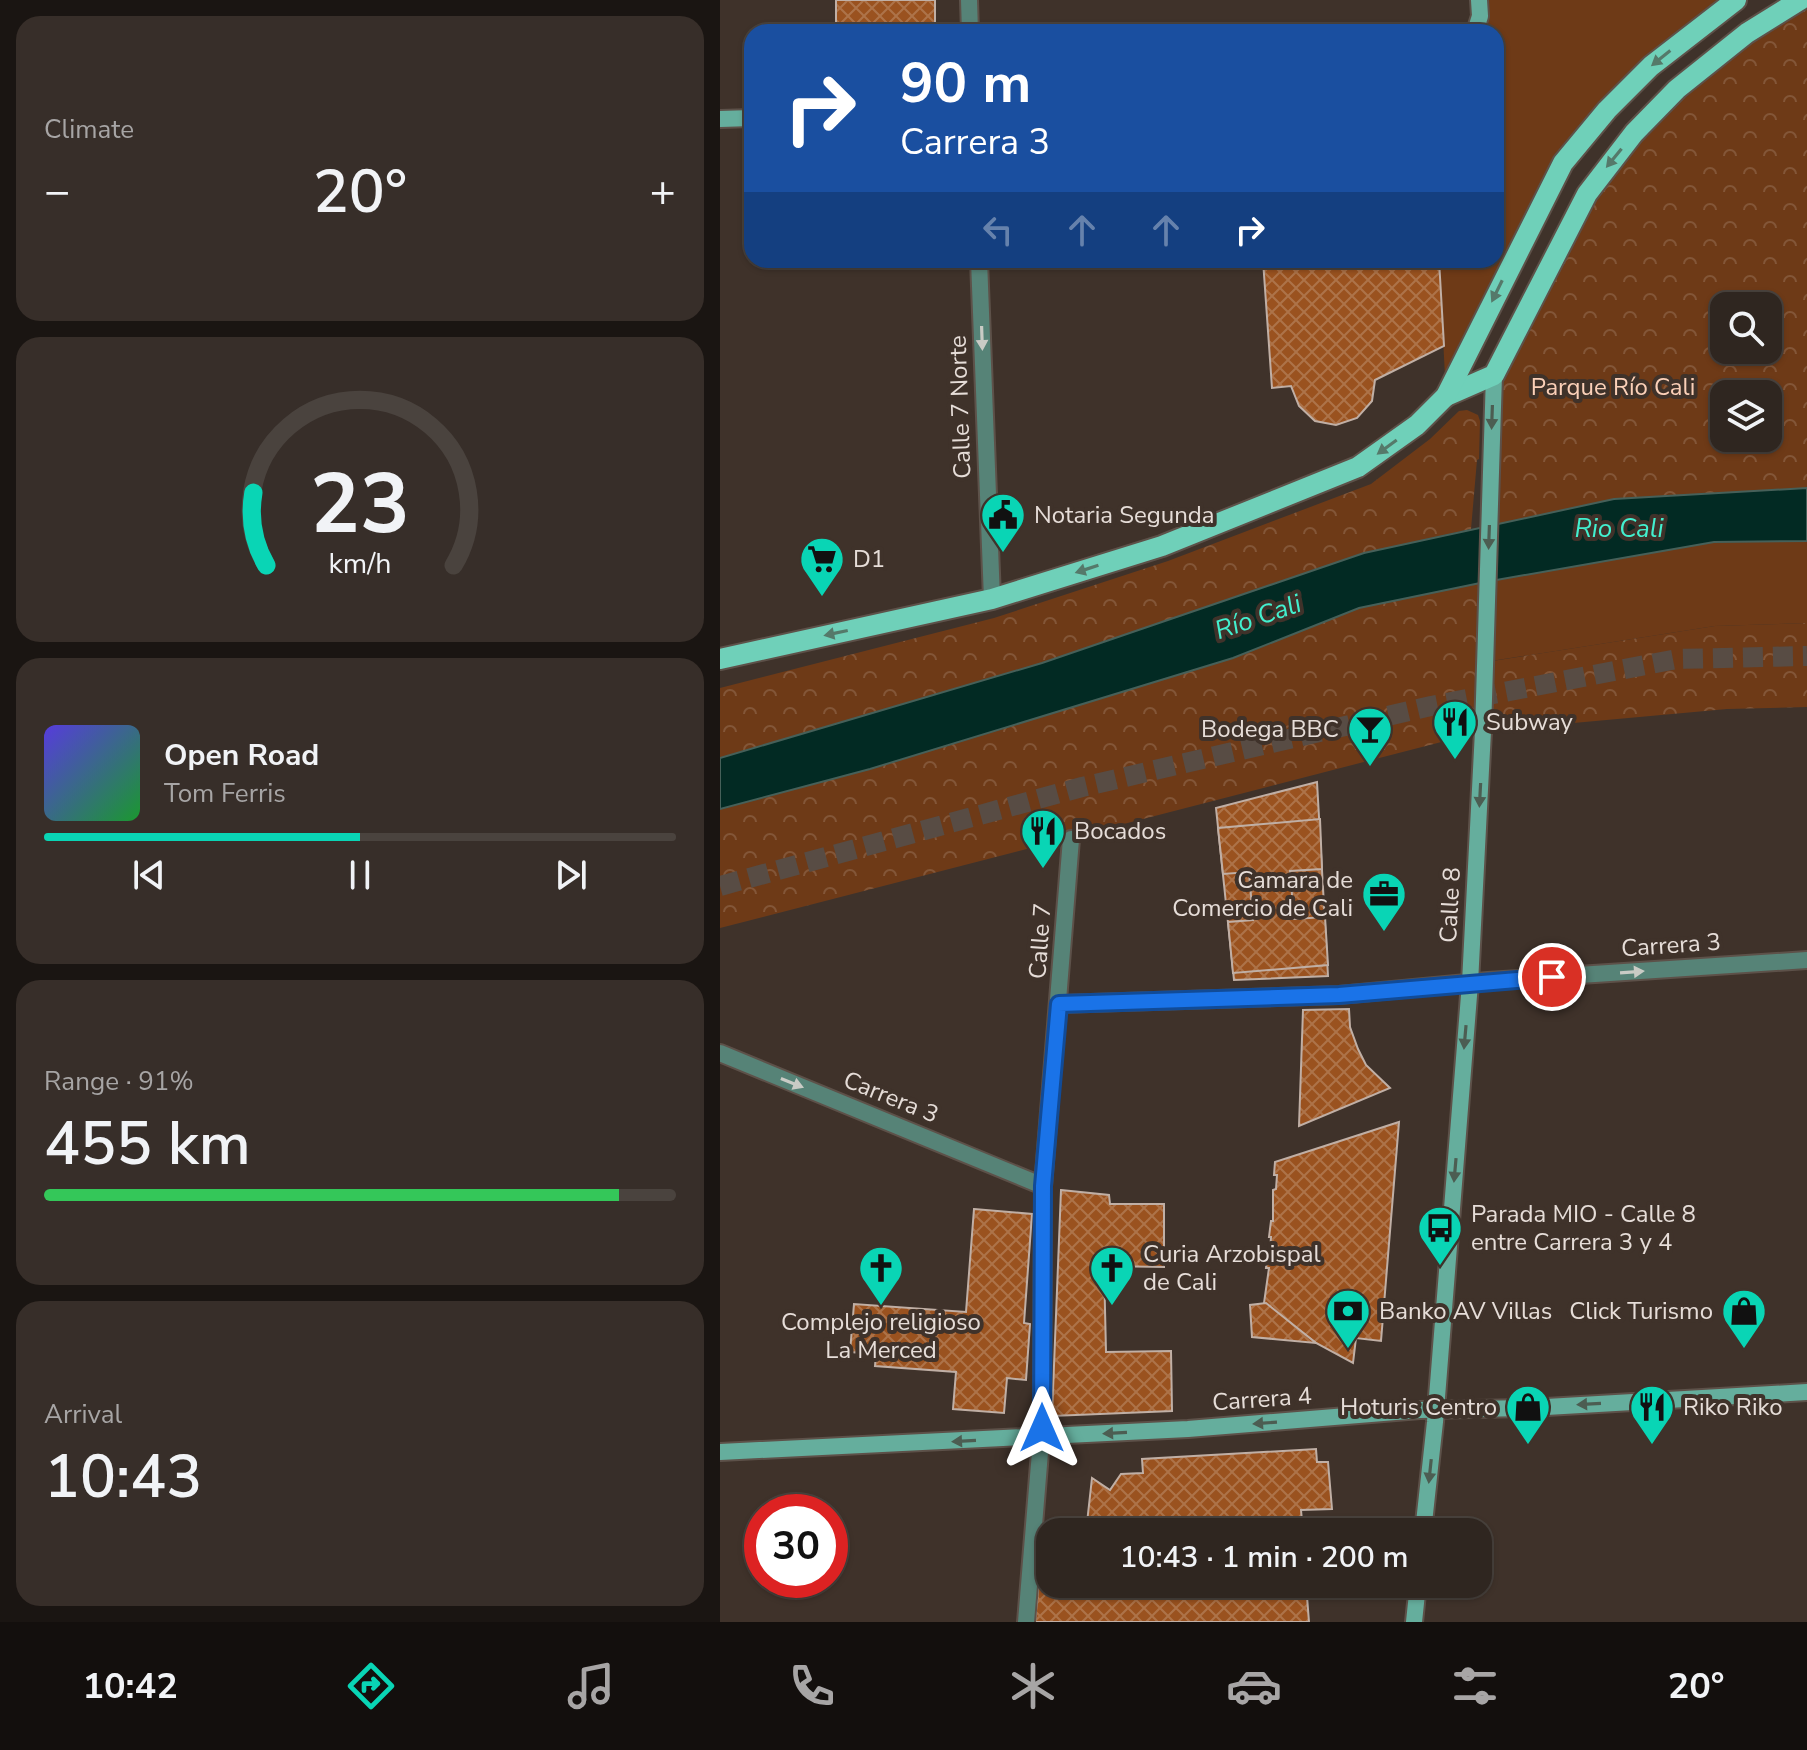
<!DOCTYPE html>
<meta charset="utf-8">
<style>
:root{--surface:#2f2620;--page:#372e29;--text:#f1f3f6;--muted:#a7a5a5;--line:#4a433e;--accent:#09d5b5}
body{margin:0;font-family:"Nunito Sans",sans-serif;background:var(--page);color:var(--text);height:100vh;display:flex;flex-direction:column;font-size:30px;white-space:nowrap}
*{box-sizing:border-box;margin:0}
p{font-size:26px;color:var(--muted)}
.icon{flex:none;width:44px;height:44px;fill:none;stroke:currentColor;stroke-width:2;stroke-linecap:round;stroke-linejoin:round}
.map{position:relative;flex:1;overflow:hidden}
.drawer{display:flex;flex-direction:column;gap:16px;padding:16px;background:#1a1512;width:720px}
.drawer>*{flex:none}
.hud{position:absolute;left:24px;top:24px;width:760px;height:244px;border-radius:24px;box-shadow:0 2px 6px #0004,0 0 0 2px var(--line);background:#1a4fa0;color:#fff;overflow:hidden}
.controls{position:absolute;left:990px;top:292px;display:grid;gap:16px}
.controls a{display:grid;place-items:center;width:72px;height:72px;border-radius:16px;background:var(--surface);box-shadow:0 2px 6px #0004,0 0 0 2px var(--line);font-size:40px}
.speed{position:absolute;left:24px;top:1494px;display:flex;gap:16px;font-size:40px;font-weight:700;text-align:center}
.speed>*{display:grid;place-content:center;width:104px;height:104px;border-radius:50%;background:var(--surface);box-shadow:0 2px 6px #0004,0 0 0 2px var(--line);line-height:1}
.speed .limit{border:12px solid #d22;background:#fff;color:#111}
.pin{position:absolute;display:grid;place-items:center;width:68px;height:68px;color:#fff;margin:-34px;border:4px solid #fff;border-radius:50%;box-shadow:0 2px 8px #0007}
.me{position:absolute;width:88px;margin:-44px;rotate:0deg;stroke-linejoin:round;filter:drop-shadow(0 0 6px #0008)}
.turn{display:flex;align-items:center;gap:28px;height:168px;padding:0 24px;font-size:36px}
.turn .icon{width:104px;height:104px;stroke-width:2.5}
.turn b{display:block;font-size:56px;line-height:68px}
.lanes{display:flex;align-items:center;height:76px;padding:0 24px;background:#0003;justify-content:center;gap:40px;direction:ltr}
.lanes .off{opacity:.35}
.big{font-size:60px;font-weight:600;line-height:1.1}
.drawer .tile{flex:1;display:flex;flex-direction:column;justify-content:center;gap:12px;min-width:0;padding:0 28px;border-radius:24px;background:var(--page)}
.drawer .dial{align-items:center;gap:0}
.dial svg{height:208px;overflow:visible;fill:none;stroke:var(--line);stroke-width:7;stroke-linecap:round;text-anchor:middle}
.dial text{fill:var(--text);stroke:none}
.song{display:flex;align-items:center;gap:24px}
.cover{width:96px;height:96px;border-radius:12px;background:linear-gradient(135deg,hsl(250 70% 55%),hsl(130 70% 35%))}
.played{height:8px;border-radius:4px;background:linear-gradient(90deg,var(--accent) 50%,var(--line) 50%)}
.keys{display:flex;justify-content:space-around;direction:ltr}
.heat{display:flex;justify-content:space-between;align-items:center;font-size:44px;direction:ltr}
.charge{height:12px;border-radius:6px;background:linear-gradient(90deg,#34c759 91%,var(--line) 0)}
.trip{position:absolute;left:316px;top:1518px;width:456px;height:80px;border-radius:24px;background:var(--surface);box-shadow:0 2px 6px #0004,0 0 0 2px var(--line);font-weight:600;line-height:80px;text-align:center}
.menu{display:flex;height:128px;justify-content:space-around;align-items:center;background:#130f0d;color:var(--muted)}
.menu .icon{width:56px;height:56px}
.menu .selected{color:var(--accent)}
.menu b{font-size:36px;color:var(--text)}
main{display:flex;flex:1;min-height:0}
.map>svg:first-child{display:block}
</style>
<main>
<section class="drawer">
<div class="tile"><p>Climate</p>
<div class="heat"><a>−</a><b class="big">20°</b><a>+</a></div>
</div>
<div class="tile dial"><svg viewBox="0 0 100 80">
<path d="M14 69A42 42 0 1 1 86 69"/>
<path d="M14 69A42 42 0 0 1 9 41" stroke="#09d5b5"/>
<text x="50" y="56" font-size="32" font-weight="700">23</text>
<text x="50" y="72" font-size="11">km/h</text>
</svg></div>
<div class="tile">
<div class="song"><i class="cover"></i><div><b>Open Road</b><p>Tom Ferris</p></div></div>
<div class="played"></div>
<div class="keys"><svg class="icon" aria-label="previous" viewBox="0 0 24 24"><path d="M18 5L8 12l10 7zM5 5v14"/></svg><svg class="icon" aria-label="pause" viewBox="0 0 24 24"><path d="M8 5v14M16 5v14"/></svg><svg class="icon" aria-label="next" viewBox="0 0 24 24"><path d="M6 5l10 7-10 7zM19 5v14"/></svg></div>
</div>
<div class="tile"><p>Range · 91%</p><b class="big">455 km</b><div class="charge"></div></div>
<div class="tile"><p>Arrival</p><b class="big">10:43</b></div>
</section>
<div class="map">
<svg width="1087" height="1622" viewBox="0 0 1087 1622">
<defs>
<pattern id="forest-crowns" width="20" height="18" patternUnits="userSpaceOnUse" patternTransform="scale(2)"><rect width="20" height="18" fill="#6e3a17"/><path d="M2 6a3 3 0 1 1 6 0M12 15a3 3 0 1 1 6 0" fill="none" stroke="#835638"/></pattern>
<pattern id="building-cross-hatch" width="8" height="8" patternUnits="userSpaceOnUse" patternTransform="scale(2)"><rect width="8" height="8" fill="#9a521f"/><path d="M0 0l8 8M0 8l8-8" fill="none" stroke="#ad7349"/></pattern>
</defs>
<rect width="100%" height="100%" fill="#3f322a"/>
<!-- grass -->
<g fill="#6e3a17">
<polygon points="759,0 1016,0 1001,9 843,163 726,396 719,260 776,260 776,32 755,32"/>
<polygon points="1087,541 1087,623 995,626 765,662 765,582 994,542"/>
</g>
<!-- forest -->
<g fill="url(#forest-crowns)" fill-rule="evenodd">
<path d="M1087,0v488l-193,11 -123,27 3,-151 93,-181 90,-105zM1004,306h44v44h-44zM1004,394h44v44h-44z"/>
<polygon points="747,410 758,415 760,421 759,459 757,460 751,529 644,553 322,663 0,758 0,688 274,618 448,561 651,484 710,439 739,411"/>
<polygon points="765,582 766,662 995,626 1087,623 1087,707 1007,709 764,731 0,928 0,809 150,769 513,658 639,608"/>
</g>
<!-- water -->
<polygon fill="#022a23" stroke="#466059" stroke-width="2" points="1087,488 1087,541 994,542 765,582 639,608 513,658 150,769 0,809 0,758 322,663 644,553 894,499"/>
<!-- building -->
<g fill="url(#building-cross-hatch)" stroke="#c0afa5" stroke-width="2">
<rect x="116" y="0" width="99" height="32"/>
<polygon points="543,260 719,260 724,346 655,380 652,401 637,418 616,425 595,421 579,406 571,386 552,388"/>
<polygon points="597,782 608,976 514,980 496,808"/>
<polygon points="600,819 602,869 570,871 574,919 605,917 608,965 513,973 508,922 533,920 529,872 503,874 498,828"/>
<polygon points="629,1009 630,1027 638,1049 646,1065 670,1088 579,1126 583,1010"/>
<polygon points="679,1122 661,1341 636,1338 633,1363 596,1343 544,1303 549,1268 546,1268 548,1250 550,1250 551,1237 549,1237 551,1221 553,1221 553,1190 556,1189 557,1175 554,1175 555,1162"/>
<polygon points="341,1190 389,1195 390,1204 444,1204 444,1267 384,1266 386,1352 451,1351 452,1411 332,1416"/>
<polygon points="254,1209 312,1214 304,1323 310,1324 306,1380 287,1378 284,1413 233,1409 236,1372 155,1366 156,1354 130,1352 134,1304 246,1312"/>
<polygon points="546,1303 596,1343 532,1337 530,1305"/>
<polygon points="596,1449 597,1462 608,1462 612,1509 581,1510 583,1532 366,1532 372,1478 390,1490 401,1474 423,1473 422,1459"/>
<polygon points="320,1568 330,1575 330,1584 344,1584 360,1594 361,1584 586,1584 589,1622 315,1622"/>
</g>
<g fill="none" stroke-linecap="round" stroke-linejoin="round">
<!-- primary-tunnel -->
<polyline stroke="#584c44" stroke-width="20" stroke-dasharray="20 10" stroke-linecap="butt" points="0,886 362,787 711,706 957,659 1087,656"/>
<!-- street casing -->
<g stroke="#5d5149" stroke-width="20">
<g id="street">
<polyline points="249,0 250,32"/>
<polyline points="259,260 272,599"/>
<polyline points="339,1004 619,995 768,981 1087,960"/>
<polyline points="0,1053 323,1186"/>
<polyline points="306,1622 322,1428 323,1186 351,839"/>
</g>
</g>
<!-- secondary casing -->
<g stroke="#5d5149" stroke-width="20">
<g id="secondary">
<polyline points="755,32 760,16 759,0"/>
<polyline points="0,119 32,118"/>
<polyline points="0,1452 468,1429 700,1410 809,1408 1087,1392"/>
<polyline points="703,1532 715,1422 750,983 763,731 774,375"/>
<polyline points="694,1622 698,1584"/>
</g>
</g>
<!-- primary casing -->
<g stroke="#5d5149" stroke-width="24">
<g id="primary">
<polyline points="726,396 774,375 867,194 914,133 957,89 1027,33 1080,0"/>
<polyline points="0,659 272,599 442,546 638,467 697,425 726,396 843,163 887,110 931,66 1016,0"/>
</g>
</g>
<!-- street -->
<use href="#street" stroke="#568377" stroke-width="16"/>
<!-- secondary -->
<use href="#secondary" stroke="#65ae9d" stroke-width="16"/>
<!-- primary -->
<use href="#primary" stroke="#6fd0b9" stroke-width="20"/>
</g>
<!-- one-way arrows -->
<defs><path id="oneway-solid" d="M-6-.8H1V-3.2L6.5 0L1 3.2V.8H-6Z" transform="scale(2)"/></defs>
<g fill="#55796a">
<use href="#oneway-solid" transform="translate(941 58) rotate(141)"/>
<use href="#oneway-solid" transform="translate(894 158) rotate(129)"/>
<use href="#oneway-solid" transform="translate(777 291) rotate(116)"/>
<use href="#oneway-solid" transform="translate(667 447) rotate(144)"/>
<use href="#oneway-solid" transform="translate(367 569) rotate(162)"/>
<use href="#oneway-solid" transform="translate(116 633) rotate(168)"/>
</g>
<g fill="#c9cbc5">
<use href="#oneway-solid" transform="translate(262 338) rotate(88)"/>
<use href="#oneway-solid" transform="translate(912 972) rotate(-4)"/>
<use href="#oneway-solid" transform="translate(72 1083) rotate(22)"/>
</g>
<g fill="#4c5d52">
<use href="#oneway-solid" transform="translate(772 417) rotate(92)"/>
<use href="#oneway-solid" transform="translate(769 537) rotate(92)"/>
<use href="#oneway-solid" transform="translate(760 795) rotate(93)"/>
<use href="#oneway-solid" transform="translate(745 1037) rotate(95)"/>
<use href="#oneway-solid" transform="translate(735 1170) rotate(95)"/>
<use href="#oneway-solid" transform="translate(869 1404) rotate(177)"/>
<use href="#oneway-solid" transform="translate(545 1423) rotate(176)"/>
<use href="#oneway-solid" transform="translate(395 1433) rotate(177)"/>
<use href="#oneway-solid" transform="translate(244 1441) rotate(177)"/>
<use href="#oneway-solid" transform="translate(710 1471) rotate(96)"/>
</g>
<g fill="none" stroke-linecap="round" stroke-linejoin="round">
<!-- route casing -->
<g stroke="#114b97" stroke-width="20">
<polyline id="route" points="322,1428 323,1186 339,1004 619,995 832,977"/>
</g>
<!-- route -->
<use href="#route" stroke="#1a73e8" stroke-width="14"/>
</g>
<!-- icons -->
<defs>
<g id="civic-pin" transform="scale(2.3)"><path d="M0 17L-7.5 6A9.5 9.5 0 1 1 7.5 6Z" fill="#09d5b5" stroke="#3f322a"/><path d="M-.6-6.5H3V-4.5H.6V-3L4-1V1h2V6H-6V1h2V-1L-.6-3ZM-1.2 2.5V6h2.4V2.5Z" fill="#111"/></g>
<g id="supermarket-pin" transform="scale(2.3)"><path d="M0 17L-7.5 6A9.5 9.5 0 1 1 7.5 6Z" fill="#09d5b5" stroke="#3f322a"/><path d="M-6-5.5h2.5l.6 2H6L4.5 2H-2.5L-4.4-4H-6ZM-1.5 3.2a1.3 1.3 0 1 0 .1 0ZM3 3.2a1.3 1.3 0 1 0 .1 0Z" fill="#111"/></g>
<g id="restaurant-pin" transform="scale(2.3)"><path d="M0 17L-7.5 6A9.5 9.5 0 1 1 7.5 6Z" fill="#09d5b5" stroke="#3f322a"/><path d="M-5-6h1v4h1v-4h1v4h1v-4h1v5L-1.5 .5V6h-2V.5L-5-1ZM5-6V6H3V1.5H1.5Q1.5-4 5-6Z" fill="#111"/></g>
<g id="bar-pin" transform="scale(2.3)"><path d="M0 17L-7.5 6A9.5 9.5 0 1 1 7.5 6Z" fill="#09d5b5" stroke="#3f322a"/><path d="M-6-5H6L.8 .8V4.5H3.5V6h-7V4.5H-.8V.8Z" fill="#111"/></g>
<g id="office-pin" transform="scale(2.3)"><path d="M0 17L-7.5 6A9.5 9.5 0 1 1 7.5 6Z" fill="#09d5b5" stroke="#3f322a"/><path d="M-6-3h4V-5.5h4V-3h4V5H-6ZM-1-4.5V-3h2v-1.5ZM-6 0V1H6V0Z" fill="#111"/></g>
<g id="bus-pin" transform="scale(2.3)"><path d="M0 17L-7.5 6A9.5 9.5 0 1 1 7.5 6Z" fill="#09d5b5" stroke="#3f322a"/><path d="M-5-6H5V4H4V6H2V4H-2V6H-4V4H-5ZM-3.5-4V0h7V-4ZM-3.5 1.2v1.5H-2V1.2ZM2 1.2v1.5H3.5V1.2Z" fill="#111"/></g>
<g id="church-pin" transform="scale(2.3)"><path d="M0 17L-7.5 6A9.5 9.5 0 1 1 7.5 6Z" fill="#09d5b5" stroke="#3f322a"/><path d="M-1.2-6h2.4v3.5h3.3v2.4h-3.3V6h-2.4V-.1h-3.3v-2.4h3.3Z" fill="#111"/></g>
<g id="bank-pin" transform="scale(2.3)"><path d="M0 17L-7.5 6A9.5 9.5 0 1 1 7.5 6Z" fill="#09d5b5" stroke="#3f322a"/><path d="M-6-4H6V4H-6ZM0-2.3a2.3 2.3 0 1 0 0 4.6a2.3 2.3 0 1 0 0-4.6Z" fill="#111"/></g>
<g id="shop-pin" transform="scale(2.3)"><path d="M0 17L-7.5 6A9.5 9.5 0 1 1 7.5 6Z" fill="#09d5b5" stroke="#3f322a"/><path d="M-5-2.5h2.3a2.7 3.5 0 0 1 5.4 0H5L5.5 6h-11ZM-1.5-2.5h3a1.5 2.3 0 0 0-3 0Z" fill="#111"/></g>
</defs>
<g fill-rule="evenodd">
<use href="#civic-pin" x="283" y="515"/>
<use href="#supermarket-pin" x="102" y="559"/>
<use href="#restaurant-pin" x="735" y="722"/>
<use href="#bar-pin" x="650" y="729"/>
<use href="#restaurant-pin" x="323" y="831"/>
<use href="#office-pin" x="664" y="894"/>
<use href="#bus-pin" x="720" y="1228"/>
<use href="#church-pin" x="161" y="1268"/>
<use href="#church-pin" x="392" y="1268"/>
<use href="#bank-pin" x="628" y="1311"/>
<use href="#shop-pin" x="1024" y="1311"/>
<use href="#shop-pin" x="808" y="1407"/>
<use href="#restaurant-pin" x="932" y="1407"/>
</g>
<g text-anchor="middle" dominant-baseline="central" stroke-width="8" stroke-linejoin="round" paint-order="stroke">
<!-- park labels -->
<g font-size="24" fill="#fbd0b8" stroke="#3f322a">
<text x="893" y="387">Parque Río Cali</text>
</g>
<!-- street labels -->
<g font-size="24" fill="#e6ddd8" stroke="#3f322a">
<text transform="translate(240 407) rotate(-92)">Calle 7 Norte</text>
<text transform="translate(730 905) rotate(-87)">Calle 8</text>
<text transform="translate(320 941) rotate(-86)">Calle 7</text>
<text transform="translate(951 945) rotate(-4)">Carrera 3</text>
<text transform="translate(171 1097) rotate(22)">Carrera 3</text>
<text transform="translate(542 1399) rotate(-4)">Carrera 4</text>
</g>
<!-- poi labels -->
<g font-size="24" fill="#e6ddd8" stroke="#3f322a" text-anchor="start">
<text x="314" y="515">Notaria Segunda</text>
<text x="133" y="559">D1</text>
<text x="766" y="722">Subway</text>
<text x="619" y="729" text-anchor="end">Bodega BBC</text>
<text x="354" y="831">Bocados</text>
<text x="633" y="880" text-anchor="end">Camara de<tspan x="633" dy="28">Comercio de Cali</tspan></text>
<text x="751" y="1214">Parada MIO - Calle 8<tspan x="751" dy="28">entre Carrera 3 y 4</tspan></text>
<text x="423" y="1254">Curia Arzobispal<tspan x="423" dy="28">de Cali</tspan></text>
<text x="659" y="1311">Banko AV Villas</text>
<text x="993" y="1311" text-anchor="end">Click Turismo</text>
<text x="161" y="1322" text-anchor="middle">Complejo religioso<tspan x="161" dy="28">La Merced</tspan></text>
<text x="777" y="1407" text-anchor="end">Hoturis Centro</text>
<text x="963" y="1407">Riko Riko</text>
</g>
<!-- water labels -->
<g font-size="26" font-style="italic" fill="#42f0cf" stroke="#3f322a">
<text x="899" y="528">Rio Cali</text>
<text transform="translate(538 617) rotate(-19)">Río Cali</text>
</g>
</g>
</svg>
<div class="controls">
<a><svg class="icon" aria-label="search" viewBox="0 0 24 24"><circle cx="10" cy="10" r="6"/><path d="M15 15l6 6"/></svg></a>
<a><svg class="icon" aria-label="layers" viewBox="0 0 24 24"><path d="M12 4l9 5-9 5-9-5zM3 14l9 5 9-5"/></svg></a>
</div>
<div class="speed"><div class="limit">30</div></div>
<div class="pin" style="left:832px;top:977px;background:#d93025"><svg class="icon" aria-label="arrive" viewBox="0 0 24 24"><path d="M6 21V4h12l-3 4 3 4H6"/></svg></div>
<svg class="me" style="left:322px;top:1428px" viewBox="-20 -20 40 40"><path d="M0-17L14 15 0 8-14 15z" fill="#1a73e8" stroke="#fff" stroke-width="4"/></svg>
<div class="trip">10:43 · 1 min · 200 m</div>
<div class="hud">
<div class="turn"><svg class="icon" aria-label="right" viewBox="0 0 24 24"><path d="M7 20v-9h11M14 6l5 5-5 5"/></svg><div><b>90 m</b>Carrera 3</div></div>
<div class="lanes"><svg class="icon off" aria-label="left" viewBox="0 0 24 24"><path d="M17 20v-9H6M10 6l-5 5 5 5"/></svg><svg class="icon off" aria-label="ahead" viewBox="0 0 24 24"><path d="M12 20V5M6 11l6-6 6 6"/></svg><svg class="icon off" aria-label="ahead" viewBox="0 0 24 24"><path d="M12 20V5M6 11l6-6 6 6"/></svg><svg class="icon" aria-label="right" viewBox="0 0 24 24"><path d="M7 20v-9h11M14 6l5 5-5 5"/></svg></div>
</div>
</div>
</main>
<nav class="menu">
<b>10:42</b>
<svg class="icon selected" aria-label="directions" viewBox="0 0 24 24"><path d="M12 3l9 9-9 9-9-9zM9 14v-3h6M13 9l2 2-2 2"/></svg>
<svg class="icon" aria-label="music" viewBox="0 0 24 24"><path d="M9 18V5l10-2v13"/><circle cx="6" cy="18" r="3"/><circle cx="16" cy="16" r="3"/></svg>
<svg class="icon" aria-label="phone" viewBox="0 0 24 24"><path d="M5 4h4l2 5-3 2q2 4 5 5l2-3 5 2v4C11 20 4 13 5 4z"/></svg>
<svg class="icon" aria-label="climate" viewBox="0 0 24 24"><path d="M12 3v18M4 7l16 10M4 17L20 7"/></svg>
<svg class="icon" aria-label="car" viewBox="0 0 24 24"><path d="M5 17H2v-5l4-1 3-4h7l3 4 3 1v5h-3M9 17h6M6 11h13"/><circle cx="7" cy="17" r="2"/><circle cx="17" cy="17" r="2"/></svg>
<svg class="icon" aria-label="filters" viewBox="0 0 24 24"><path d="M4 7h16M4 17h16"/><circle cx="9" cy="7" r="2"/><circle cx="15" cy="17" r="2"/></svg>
<b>20°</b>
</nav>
